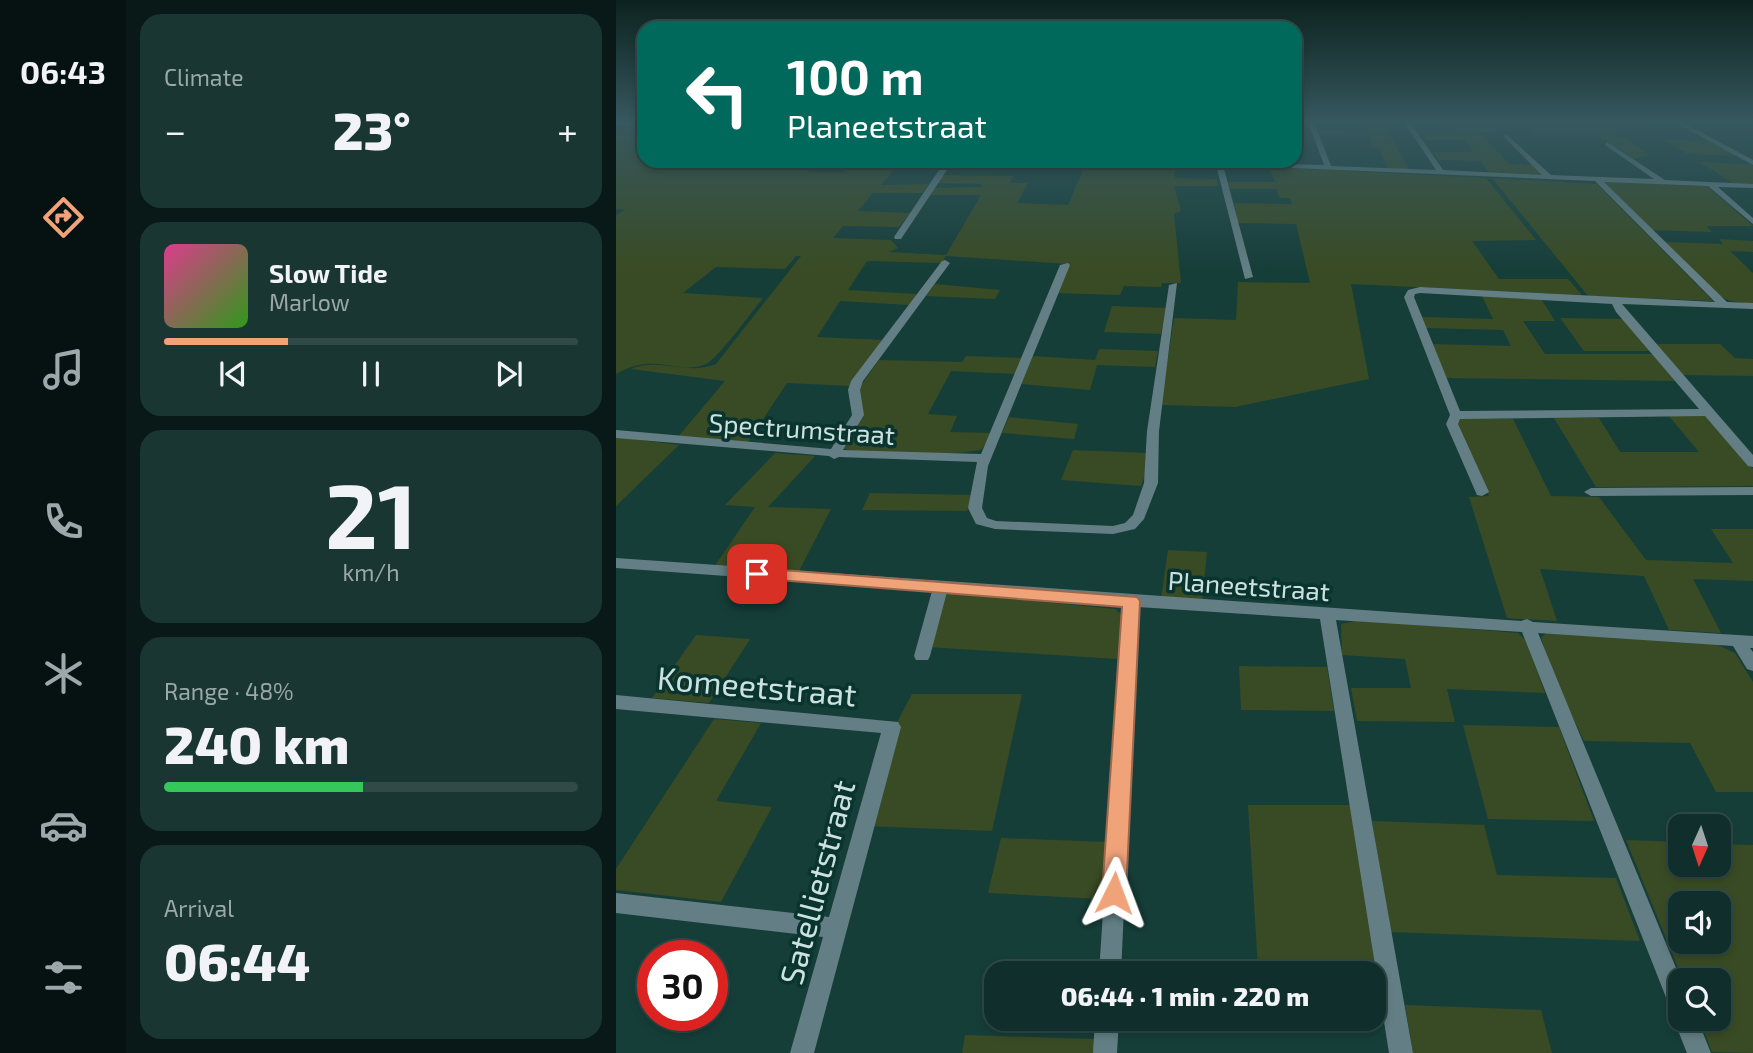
<!DOCTYPE html>
<meta charset="utf-8">
<style>
:root{--surface:#102e2b;--page:#193633;--text:#f1f3f6;--muted:#9ca8a9;--line:#304a47;--accent:#f0a279}
body{margin:0;font-family:"Exo 2",sans-serif;background:var(--page);color:var(--text);height:100vh;display:flex;flex-direction:column;font-size:26px;white-space:nowrap}
*{box-sizing:border-box;margin:0}
p{font-size:23px;color:var(--muted)}
.icon{flex:none;width:38px;height:38px;fill:none;stroke:currentColor;stroke-width:2;stroke-linecap:round;stroke-linejoin:round}
.map{position:relative;flex:1;overflow:hidden}
.sheet{display:flex;flex-direction:column;gap:14px;padding:14px;background:#091918;width:490px}
.sheet>*{flex:none}
.top-card{position:absolute;left:21px;top:21px;width:665px;height:147px;border-radius:21px;box-shadow:0 4px 10px #0003,0 0 0 2px var(--line);background:#00695c;color:#fff;overflow:hidden}
.needle{width:46px;rotate:183deg}
.controls{position:absolute;left:1052px;top:814px;display:grid;gap:14px}
.controls a{display:grid;place-items:center;width:63px;height:63px;border-radius:14px;background:var(--surface);box-shadow:0 4px 10px #0003,0 0 0 2px var(--line);font-size:35px}
.speed{position:absolute;left:21px;top:940px;display:flex;gap:14px;font-size:35px;font-weight:700;text-align:center}
.speed>*{display:grid;place-content:center;width:91px;height:91px;border-radius:50%;background:var(--surface);box-shadow:0 4px 10px #0003,0 0 0 2px var(--line);line-height:1}
.speed .limit{border:10px solid #d22;background:#fff;color:#111}
.pin{position:absolute;display:grid;place-items:center;width:60px;height:60px;color:#fff;margin:-30px;border-radius:14px;box-shadow:0 4px 10px #0006}
.me{position:absolute;width:77px;margin:-38px;rotate:3deg;stroke-linejoin:round;filter:drop-shadow(0 0 5px #0008)}
.turn{display:flex;align-items:center;gap:24px;height:147px;padding:0 35px;font-size:32px}
.turn .icon{width:91px;height:91px;stroke-width:2.5}
.turn b{display:block;font-size:49px;line-height:60px}
.big{font-size:52px;font-weight:800;line-height:1.1}
.sheet .card{flex:1;display:flex;flex-direction:column;justify-content:center;gap:10px;min-width:0;padding:0 24px;border-radius:21px;background:var(--page)}
.sheet .dial{align-items:center;gap:0}
.dial b{font-size:91px;line-height:1}
.song{display:flex;align-items:center;gap:21px}
.cover{width:84px;height:84px;border-radius:10px;background:linear-gradient(135deg,hsl(330 70% 55%),hsl(110 70% 35%))}
.played{height:7px;border-radius:4px;background:linear-gradient(90deg,var(--accent) 30%,var(--line) 30%)}
.keys{display:flex;justify-content:space-around;direction:ltr}
.heat{display:flex;justify-content:space-between;align-items:center;font-size:38px;direction:ltr}
.charge{height:10px;border-radius:5px;background:linear-gradient(90deg,#34c759 48%,var(--line) 0)}
.trip{position:absolute;left:368px;top:961px;width:402px;height:70px;border-radius:21px;background:var(--surface);box-shadow:0 4px 10px #0003,0 0 0 2px var(--line);font-weight:800;line-height:70px;text-align:center}
main{display:flex;flex:1;min-height:0}
.menu{display:flex;flex-direction:column;width:126px;justify-content:space-around;align-items:center;background:#061211;color:var(--muted)}
.menu .icon{width:49px;height:49px}
.menu .current{color:var(--accent)}
.menu b{font-size:32px;color:var(--text)}
.map>svg:first-child{display:block}
</style>
<main>
<nav class="menu">
<b>06:43</b>
<svg class="icon current" aria-label="directions" viewBox="0 0 24 24"><path d="M12 3l9 9-9 9-9-9zM9 14v-3h6M13 9l2 2-2 2"/></svg>
<svg class="icon" aria-label="music" viewBox="0 0 24 24"><path d="M9 18V5l10-2v13"/><circle cx="6" cy="18" r="3"/><circle cx="16" cy="16" r="3"/></svg>
<svg class="icon" aria-label="phone" viewBox="0 0 24 24"><path d="M5 4h4l2 5-3 2q2 4 5 5l2-3 5 2v4C11 20 4 13 5 4z"/></svg>
<svg class="icon" aria-label="climate" viewBox="0 0 24 24"><path d="M12 3v18M4 7l16 10M4 17L20 7"/></svg>
<svg class="icon" aria-label="car" viewBox="0 0 24 24"><path d="M5 17H2v-5l4-1 3-4h7l3 4 3 1v5h-3M9 17h6M6 11h13"/><circle cx="7" cy="17" r="2"/><circle cx="17" cy="17" r="2"/></svg>
<svg class="icon" aria-label="filters" viewBox="0 0 24 24"><path d="M4 7h16M4 17h16"/><circle cx="9" cy="7" r="2"/><circle cx="15" cy="17" r="2"/></svg>
</nav>
<section class="sheet">
<div class="card"><p>Climate</p>
<div class="heat"><a>−</a><b class="big">23°</b><a>+</a></div>
</div>
<div class="card">
<div class="song"><i class="cover"></i><div><b>Slow Tide</b><p>Marlow</p></div></div>
<div class="played"></div>
<div class="keys"><svg class="icon" aria-label="previous" viewBox="0 0 24 24"><path d="M18 5L8 12l10 7zM5 5v14"/></svg><svg class="icon" aria-label="pause" viewBox="0 0 24 24"><path d="M8 5v14M16 5v14"/></svg><svg class="icon" aria-label="next" viewBox="0 0 24 24"><path d="M6 5l10 7-10 7zM19 5v14"/></svg></div>
</div>
<div class="card dial"><b>21</b><p>km/h</p></div>
<div class="card"><p>Range · 48%</p><b class="big">240 km</b><div class="charge"></div></div>
<div class="card"><p>Arrival</p><b class="big">06:44</b></div>
</section>
<div class="map">
<svg width="1137" height="1053" viewBox="0 0 1137 1053">
<rect width="100%" height="100%" fill="#163e39"/>
<!-- green -->
<g fill="#394b24" fill-rule="evenodd">
<polygon points="750,122 767,122 794,171 772,170 763,148 757,148 754,136 704,135 703,131 753,131"/>
<polygon points="834,122 1017,122 1026,128 995,129 1034,155 1018,159 983,136 919,136 907,125 879,125 882,131 863,132 894,164 917,165 931,177 874,174 864,161 822,160 817,152 857,152 849,140 809,140 801,131 840,130"/>
<path d="M12,125l16,1v35l39,4 -4,4h92l10,-8h39l-12,11h36l12,-11h45l-20,24 48,-1 -6,9h-50l-15,18 52,2 -11,14 -56,-1 -10,12 58,2 7,8 -9,4 57,3 35,-60h-52l6,-7 47,-1v-3l-46,-1 5,-8 72,1 -3,7h18l-11,20 51,2 19,-44 88,1v16l42,1 1,7h-44l7,25 -7,3 7,69h-19l-1,4 -37,-1 -4,9 -64,-2 12,-29 -122,-8 -5,7 -74,-2 -19,29 69,4 -8,11 -69,-4 -23,36 67,3 -33,46 -64,-3 -40,60 -70,-5 48,-57 -94,-12c27,-12 57,7 85,-5l85,-108h-5l-11,13 -69,-2 -33,26 80,5c-10,12 -46,62 -57,66 -30,12 -49,-13 -90,10v-159l9,-5 -9,-1v-77z"/>
<polygon points="1046,139 1095,142 1121,156 1071,154"/>
<polygon points="1084,162 1133,164 1137,166 1137,184 1118,184"/>
<polygon points="653,167 870,178 920,240 856,241 883,279 952,279 966,295 735,284 753,379 619,407 545,405 558,318 620,320 622,282 694,283 680,224 622,223 618,203 676,204 674,198 663,198 661,189 611,189 610,182 659,182"/>
<polygon points="876,178 981,184 1097,301 972,296"/>
<polygon points="993,182 1091,186 1137,226 1090,226 1096,232 1034,230 987,183"/>
<polygon points="1103,239 1137,241 1137,252 1114,251 1137,273 1137,304 1114,301 1103,296 1047,242 1107,244"/>
<polygon points="319,284 384,290 379,299 310,296"/>
<polygon points="865,294 924,297 939,321 907,321 929,354 1037,354 1061,381 827,378 815,344 895,346 887,330 809,328 806,317 877,319"/>
<polygon points="496,306 550,308 545,334 488,332"/>
<polygon points="944,318 1009,319 1034,351 968,351"/>
<polygon points="1036,344 1104,344 1119,358 1137,359 1137,376 1063,375"/>
<polygon points="483,349 542,351 539,367 481,365 474,390 405,384 417,356 479,360"/>
<path d="M350,356l57,2 -7,16 -65,-3 -23,43 29,2 -7,16 41,1 -9,16c-18,7 -119,6 -138,0l19,-32 -5,-27 21,-30 83,2z"/>
<polygon points="1052,415 1089,415 1137,469 1137,486 980,487 938,418 983,418 1004,452 1083,452"/>
<polygon points="393,417 462,424 458,439 386,433"/>
<polygon points="845,418 897,419 935,496 983,497 1030,560 1117,563 1095,529 1137,529 1137,581 1077,579 1105,633 1053,630 1028,576 924,569 941,621 891,618 853,497 873,496 839,426"/>
<polygon points="0,437 63,445 0,506"/>
<polygon points="457,450 532,453 531,470 525,486 445,480"/>
<polygon points="159,453 199,456 152,507 215,509 182,573 98,567 139,507 109,505"/>
<polygon points="254,493 357,495 351,511 246,510"/>
<polygon points="552,550 591,552 586,601 545,599"/>
<polygon points="336,593 499,609 506,615 501,659 312,647 330,595"/>
<polygon points="743,620 902,633 910,641 929,693 831,689 839,722 741,721 735,688 795,688 789,659 726,655 725,624"/>
<polygon points="930,633 1100,644 1119,653 1137,682 1137,792 1100,792 1074,743 968,741 940,682 925,638"/>
<polygon points="80,635 134,639 93,703 36,698"/>
<polygon points="623,666 711,667 718,711 625,710"/>
<polygon points="296,694 406,694 376,831 249,826 278,728"/>
<polygon points="98,719 145,723 100,801 156,807 105,902 0,890 0,869"/>
<polygon points="847,725 943,727 978,821 872,819"/>
<polygon points="632,805 735,805 761,969 642,969"/>
<polygon points="756,821 868,825 881,875 1000,878 1024,941 774,932"/>
<polygon points="385,838 491,842 483,899 372,893"/>
<path d="M1010,840l54,2v22h38l1,-20 34,1v208l-41,-1 -13,-33 19,-1v-38h-35zM1102,903v39h-38v-39z"/>
<polygon points="789,1005 925,1010 936,1053 797,1053"/>
<polygon points="349,1035 479,1039 478,1053 346,1053"/>
</g>
<g fill="none" stroke-linecap="round" stroke-linejoin="round">
<!-- street -->
<g fill="#637f85" fill-rule="evenodd">
<polygon points="0,122 28,123 28,127 0,125"/>
<path d="M692,122h6l17,44 105,4 -32,-48h6l33,48 99,5 -38,-38 2,-3 45,41 103,4 -49,-34 2,-3 58,38 88,4v4l-35,-1 35,31v6l-45,-38 -104,-4 123,120 26,1v6l-131,-5 131,151v12l-5,-1 -43,-50 -245,3 -2,5 31,68 -7,4 -5,-1 -31,-71 4,-9 -46,-118 4,-7 12,-3 295,15 -120,-121 -372,-16 30,112 -8,2 -29,-114 -43,-2 -4,-2 155,4zM804,293l192,11 4,8 83,97 -239,2 -46,-114 1,-3z"/>
<polygon points="1058,122 1066,122 1137,160 1137,165"/>
<polygon points="329,161 337,161 285,239 279,239 278,237"/>
<polygon points="329,260 334,263 247,381 244,390 248,415 227,450 365,454 444,265 452,263 454,265 372,466 366,508 371,518 380,521 497,526 509,523 517,515 528,483 531,431 553,285 561,283 543,431 542,483 528,519 519,529 497,534 379,529 360,524 352,508 361,462 223,457 218,459 213,456 0,438 0,430 215,449 236,415 232,390 235,381 326,261"/>
<polygon points="1137,487 1137,495 975,496 968,492 975,488"/>
<polygon points="0,558 905,621 911,619 917,622 1137,636 1137,648 1134,648 1137,652 1137,671 1131,669 1117,646 922,633 1065,980 1064,1018 1081,1018 1095,1053 1071,1053 1057,1018 1059,1014 1056,1013 1053,1005 906,632 720,620 797,1053 773,1053 704,619 522,607 505,973 483,973 507,606 331,592 314,656 312,660 300,660 298,656 316,591 0,568"/>
<polygon points="0,695 282,722 285,727 198,1053 174,1053 207,937 0,913 0,893 213,917 265,733 0,709"/>
<polygon points="479,1018 503,1018 501,1053 477,1053"/>
</g>
</g>
<!-- sky -->
<linearGradient id="sky" x2="0" y2="1"><stop stop-color="#0c221f"/><stop offset="0.45" stop-color="#36585f"/><stop offset="1" stop-color="#36585f" stop-opacity="0"/></linearGradient>
<rect width="1137" height="270" fill="url(#sky)"/>
<!-- route -->
<polygon fill="#f0a279" stroke="#9c694f" stroke-width="2" points="141,568 521,597 524,601 510,893 507,901 498,904 490,901 486,893 506,607 135,578 133,574 135,570"/>
<g text-anchor="middle" dominant-baseline="central" stroke-width="7" stroke-linejoin="round" paint-order="stroke">
<!-- street labels -->
<g font-size="26" fill="#cde2de" stroke="#09342f">
<text transform="translate(186 428) rotate(4)">Spectrumstraat</text>
<text transform="translate(633 585) rotate(4)">Planeetstraat</text>
</g>
<!-- near-street labels -->
<g font-size="32" fill="#cde2de" stroke="#09342f">
<text transform="translate(141 685) rotate(5)">Komeetstraat</text>
<text transform="translate(200 882) rotate(-75)">Satellietstraat</text>
</g>
</g>
</svg>
<div class="controls">
<a><svg class="needle" viewBox="-14 -14 28 28"><path d="M0-13l5 13h-10z" fill="#e53935"/><path d="M0 13l5-13h-10z" fill="#9ca8a9"/></svg></a>
<a><svg class="icon" aria-label="sound" viewBox="0 0 24 24"><path d="M4 9h4l5-4v14l-5-4H4zM17 9q2 3 0 6"/></svg></a>
<a><svg class="icon" aria-label="search" viewBox="0 0 24 24"><circle cx="10" cy="10" r="6"/><path d="M15 15l6 6"/></svg></a>
</div>
<div class="speed"><div class="limit">30</div></div>
<div class="pin" style="left:141px;top:574px;background:#d93025"><svg class="icon" aria-label="arrive" viewBox="0 0 24 24"><path d="M6 21V4h12l-3 4 3 4H6"/></svg></div>
<svg class="me" style="left:498px;top:893px" viewBox="-20 -20 40 40"><path d="M0-17L14 15 0 8-14 15z" fill="#f0a279" stroke="#fff" stroke-width="4"/></svg>
<div class="trip">06:44 · 1 min · 220 m</div>
<div class="top-card">
<div class="turn"><svg class="icon" aria-label="left" viewBox="0 0 24 24"><path d="M17 20v-9H6M10 6l-5 5 5 5"/></svg><div><b>100 m</b>Planeetstraat</div></div>
</div>
</div>
</main>
